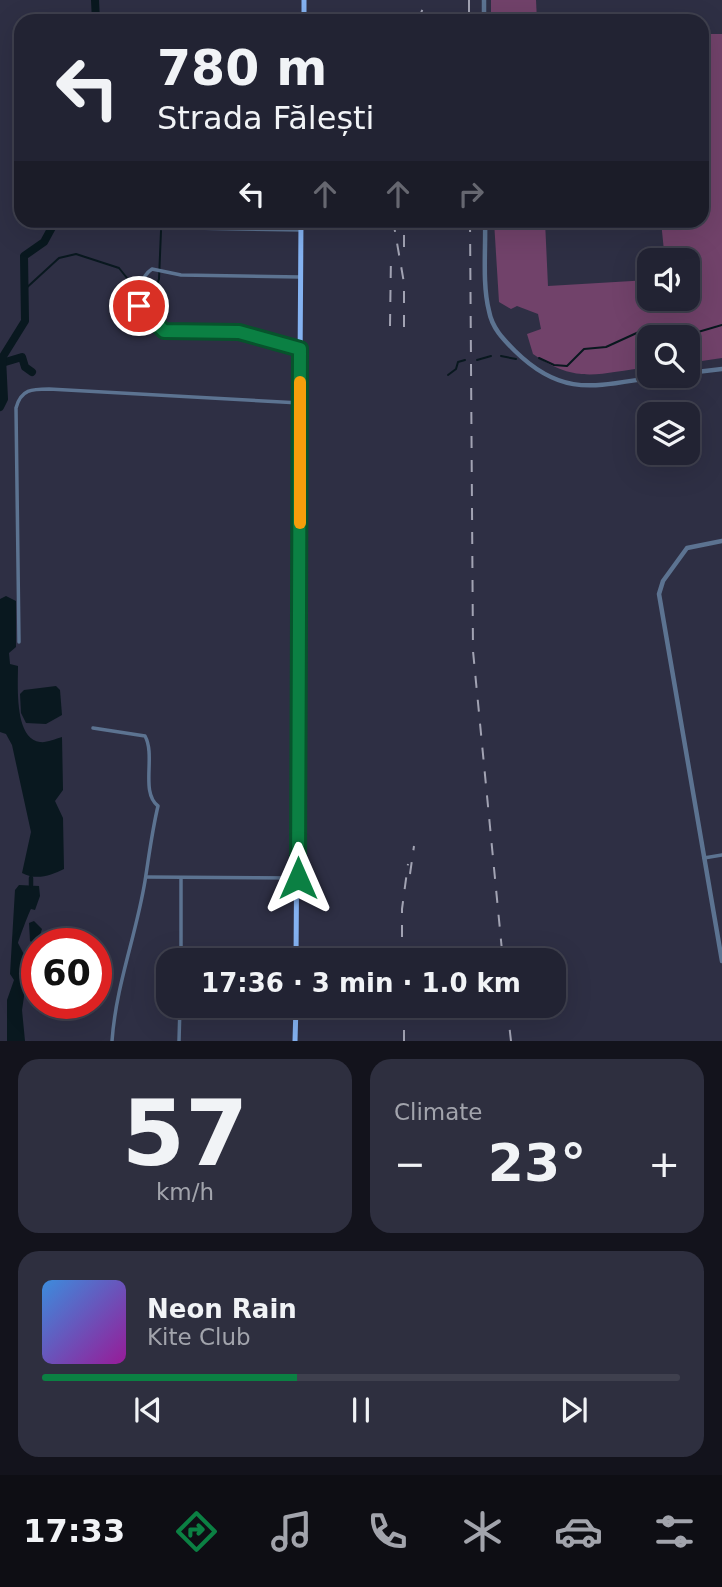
<!DOCTYPE html>
<meta charset="utf-8">
<style>
:root{--surface:#222333;--page:#2e2f3f;--text:#f1f3f6;--muted:#a2a4ac;--line:#3f404e;--accent:#0b8043}
body{margin:0;font-family:"DejaVu Sans",sans-serif;background:var(--page);color:var(--text);height:100vh;display:flex;flex-direction:column;font-size:26px;white-space:nowrap}
*{box-sizing:border-box;margin:0}
p{font-size:23px;color:var(--muted)}
.icon{flex:none;width:38px;height:38px;fill:none;stroke:currentColor;stroke-width:2;stroke-linecap:round;stroke-linejoin:round}
.map{position:relative;height:1041px;overflow:hidden}
.sheet{display:flex;flex-direction:column;gap:18px;padding:18px;background:#13131c;flex:1}
.sheet>*{flex:none}
.hud{position:absolute;left:14px;top:14px;width:695px;height:214px;border-radius:21px;box-shadow:0 7px 28px #0002,0 0 0 2px var(--line);background:#222333;color:var(--text);overflow:hidden}
.fabs{position:absolute;left:637px;top:248px;display:grid;gap:14px}
.fabs a{display:grid;place-items:center;width:63px;height:63px;border-radius:14px;background:var(--surface);box-shadow:0 7px 28px #0002,0 0 0 2px var(--line);font-size:35px}
.speed{position:absolute;left:21px;top:928px;display:flex;gap:14px;font-size:35px;font-weight:700;text-align:center}
.speed>*{display:grid;place-content:center;width:91px;height:91px;border-radius:50%;background:var(--surface);box-shadow:0 7px 28px #0002,0 0 0 2px var(--line);line-height:1}
.speed .limit{border:10px solid #d22;background:#fff;color:#111}
.pin{position:absolute;display:grid;place-items:center;width:60px;height:60px;color:#fff;margin:-30px;border:4px solid #fff;border-radius:50%;box-shadow:0 2px 7px #0007}
.me{position:absolute;width:77px;margin:-38px;rotate:0deg;stroke-linejoin:round;filter:drop-shadow(0 0 5px #0008)}
.turn{display:flex;align-items:center;gap:24px;height:147px;padding:0 28px;font-size:32px}
.turn .icon{width:91px;height:91px;stroke-width:2.5}
.turn b{display:block;font-size:49px;line-height:60px}
.lanes{display:flex;align-items:center;height:66px;padding:0 28px;background:#0003;justify-content:center;gap:35px;direction:ltr}
.lanes .off{opacity:.35}
.big{font-size:52px;font-weight:600;line-height:1.1}
.sheet .tile{flex:1;display:flex;flex-direction:column;justify-content:center;gap:10px;min-width:0;padding:0 24px;border-radius:21px;background:var(--page)}
.sheet .dial{align-items:center;gap:0}
.dial b{font-size:91px;line-height:1}
.song{display:flex;align-items:center;gap:21px}
.cover{width:84px;height:84px;border-radius:10px;background:linear-gradient(135deg,hsl(210 70% 55%),hsl(300 70% 35%))}
.played{height:7px;border-radius:4px;background:linear-gradient(90deg,var(--accent) 40%,var(--line) 40%)}
.keys{display:flex;justify-content:space-around;direction:ltr}
.heat{display:flex;justify-content:space-between;align-items:center;font-size:38px;direction:ltr}
.sheet .tiles{flex:1;display:grid;gap:18px;grid-template-columns:1fr 1fr}
.tile:last-child{grid-column:span 2}
.trip{position:absolute;left:156px;top:948px;width:410px;height:70px;border-radius:21px;background:var(--surface);box-shadow:0 7px 28px #0002,0 0 0 2px var(--line);font-weight:600;line-height:70px;text-align:center}
.dock{display:flex;height:112px;justify-content:space-around;align-items:center;background:#0e0e14;color:var(--muted)}
.dock .icon{width:49px;height:49px}
.dock .current{color:var(--accent)}
.dock b{font-size:32px;color:var(--text)}
.map>svg:first-child{display:block}
</style>
<div class="map">
<svg width="722" height="1041" viewBox="0 0 722 1041">
<rect width="100%" height="100%" fill="#2e2f44"/>
<!-- green -->
<g fill="#71426a">
<polygon points="491,0 536,0 537,21 491,21"/>
<path d="M702,34h20v324l-34,5v-25h-39v29c-50,6 -72,18 -116,-13l-6,-20 14,-5 -3,-15 -21,-8 -6,3 -12,-7 -5,-81h51l3,65 101,-6v19h39v-38h-23l-4,-40 41,-1z"/>
</g>
<!-- water -->
<g fill="#09181f">
<path d="M6,596l10,5v46l-7,6 1,11 8,2c0,19 -4,73 22,76 6,1 15,-3 22,-5l1,53 -8,11 8,17 1,51c-13,6 -27,12 -42,4l9,-41 -19,-87 -6,-11 -6,-2v-133z"/>
<polygon points="56,686 60,690 62,715 46,724 26,723 21,713 20,694 24,690"/>
<path d="M19,885l20,1 1,10 -5,14 -4,-1c-2,3 -12,30 -13,34l11,21 -7,46 3,31h-18v-41l7,-20 -4,-6 5,-84z"/>
<polygon points="34,921 42,929 37,945 30,941 29,923"/>
</g>
<g fill="none" stroke-linecap="round" stroke-linejoin="round">
<!-- stream -->
<g stroke="#09181f" stroke-width="2">
<polyline points="23,291 59,258 76,254 119,268 135,288 153,296 159,279 161,231"/>
<polyline points="501,356 516,359"/>
<polyline points="539,358 554,365 567,366 584,349 606,347 641,331 681,337 722,325"/>
<polyline points="477,360 491,356"/>
<polyline points="448,375 456,369 458,362 465,360"/>
</g>
<!-- canal -->
<polyline stroke="#09181f" stroke-width="4.5" points="31,878 31,885"/>
<!-- river -->
<g stroke="#09181f" stroke-width="8">
<polyline points="95,0 96,21"/>
<polyline points="2,363 22,357 25,367 32,372"/>
<polyline points="0,407 4,399 2,358 25,321 24,256 44,242 56,220"/>
</g>
<!-- minor -->
<g stroke="#5c7391" stroke-width="3.5">
<polyline points="191,228 301,230"/>
<path d="M300,349l-50,-16 -88,-2c-7,-6 -15,-14 -21,-21 -7,-11 0,-34 11,-41l29,6 119,2"/>
<path d="M19,642l-3,-234c5,-19 16,-19 33,-19l251,14"/>
<path d="M93,728l52,8c11,20 -5,56 13,70 -6,25 -9,50 -13,75 -9,55 -29,104 -33,160"/>
<polyline points="704,858 722,855"/>
<polyline points="146,877 296,878"/>
<polyline points="181,961 181,879"/>
<polyline points="179,1041 180,1006"/>
</g>
<!-- tertiary -->
<g stroke="#5c7391" stroke-width="4.5">
<polyline points="484,0 484,21"/>
<path d="M485,220c1,29 -3,63 4,91 3,17 14,28 26,40 51,50 85,33 149,25"/>
<polyline points="688,373 722,369"/>
<polyline points="722,541 687,548 663,581 659,594 722,961"/>
</g>
<!-- primary -->
<g stroke="#84b2f1" stroke-width="5">
<polyline points="304,21 304,0"/>
<polyline points="296,961 301,220"/>
<polyline points="295,1041 296,1006"/>
</g>
<!-- rail -->
<g stroke="#a2a3b3" stroke-width="2" stroke-dasharray="12 12" stroke-linecap="butt">
<polyline points="469,0 469,21"/>
<polyline points="418,21 426,0"/>
<polyline points="393,220 404,283 404,337"/>
<polyline points="470,220 473,651 503,961"/>
<polyline points="404,247 404,220"/>
<polyline points="390,326 391,255"/>
<polyline points="410,874 414,846"/>
<polyline points="402,961 402,909 408,864"/>
<polyline points="404,1006 404,1041"/>
<polyline points="507,1006 511,1041"/>
</g>
</g>
<g fill="none" stroke-linecap="round" stroke-linejoin="round">
<!-- route casing -->
<g stroke="#07532c" stroke-width="18">
<polyline id="route" points="139,306 164,331 239,332 300,349 298,878"/>
</g>
<!-- route -->
<use href="#route" stroke="#0b8043" stroke-width="12"/>
<!-- slow -->
<polyline stroke="#f59e0b" stroke-width="12" points="300,523 300,382"/>
</g>
</svg>
<div class="fabs">
<a><svg class="icon" aria-label="sound" viewBox="0 0 24 24"><path d="M4 9h4l5-4v14l-5-4H4zM17 9q2 3 0 6"/></svg></a>
<a><svg class="icon" aria-label="search" viewBox="0 0 24 24"><circle cx="10" cy="10" r="6"/><path d="M15 15l6 6"/></svg></a>
<a><svg class="icon" aria-label="layers" viewBox="0 0 24 24"><path d="M12 4l9 5-9 5-9-5zM3 14l9 5 9-5"/></svg></a>
</div>
<div class="speed"><div class="limit">60</div></div>
<div class="pin" style="left:139px;top:306px;background:#d93025"><svg class="icon" aria-label="arrive" viewBox="0 0 24 24"><path d="M6 21V4h12l-3 4 3 4H6"/></svg></div>
<svg class="me" style="left:298px;top:878px" viewBox="-20 -20 40 40"><path d="M0-17L14 15 0 8-14 15z" fill="#0b8043" stroke="#fff" stroke-width="4"/></svg>
<div class="trip">17:36 · 3 min · 1.0 km</div>
<div class="hud">
<div class="turn"><svg class="icon" aria-label="left" viewBox="0 0 24 24"><path d="M17 20v-9H6M10 6l-5 5 5 5"/></svg><div><b>780 m</b>Strada Fălești</div></div>
<div class="lanes"><svg class="icon" aria-label="left" viewBox="0 0 24 24"><path d="M17 20v-9H6M10 6l-5 5 5 5"/></svg><svg class="icon off" aria-label="ahead" viewBox="0 0 24 24"><path d="M12 20V5M6 11l6-6 6 6"/></svg><svg class="icon off" aria-label="ahead" viewBox="0 0 24 24"><path d="M12 20V5M6 11l6-6 6 6"/></svg><svg class="icon off" aria-label="right" viewBox="0 0 24 24"><path d="M7 20v-9h11M14 6l5 5-5 5"/></svg></div>
</div>
</div>
<section class="sheet">
<div class="tiles">
<div class="tile dial"><b>57</b><p>km/h</p></div>
<div class="tile"><p>Climate</p>
<div class="heat"><a>−</a><b class="big">23°</b><a>+</a></div>
</div>
<div class="tile">
<div class="song"><i class="cover"></i><div><b>Neon Rain</b><p>Kite Club</p></div></div>
<div class="played"></div>
<div class="keys"><svg class="icon" aria-label="previous" viewBox="0 0 24 24"><path d="M18 5L8 12l10 7zM5 5v14"/></svg><svg class="icon" aria-label="pause" viewBox="0 0 24 24"><path d="M8 5v14M16 5v14"/></svg><svg class="icon" aria-label="next" viewBox="0 0 24 24"><path d="M6 5l10 7-10 7zM19 5v14"/></svg></div>
</div>
</div>
</section>
<nav class="dock">
<b>17:33</b>
<svg class="icon current" aria-label="directions" viewBox="0 0 24 24"><path d="M12 3l9 9-9 9-9-9zM9 14v-3h6M13 9l2 2-2 2"/></svg>
<svg class="icon" aria-label="music" viewBox="0 0 24 24"><path d="M9 18V5l10-2v13"/><circle cx="6" cy="18" r="3"/><circle cx="16" cy="16" r="3"/></svg>
<svg class="icon" aria-label="phone" viewBox="0 0 24 24"><path d="M5 4h4l2 5-3 2q2 4 5 5l2-3 5 2v4C11 20 4 13 5 4z"/></svg>
<svg class="icon" aria-label="climate" viewBox="0 0 24 24"><path d="M12 3v18M4 7l16 10M4 17L20 7"/></svg>
<svg class="icon" aria-label="car" viewBox="0 0 24 24"><path d="M5 17H2v-5l4-1 3-4h7l3 4 3 1v5h-3M9 17h6M6 11h13"/><circle cx="7" cy="17" r="2"/><circle cx="17" cy="17" r="2"/></svg>
<svg class="icon" aria-label="filters" viewBox="0 0 24 24"><path d="M4 7h16M4 17h16"/><circle cx="9" cy="7" r="2"/><circle cx="15" cy="17" r="2"/></svg>
</nav>
